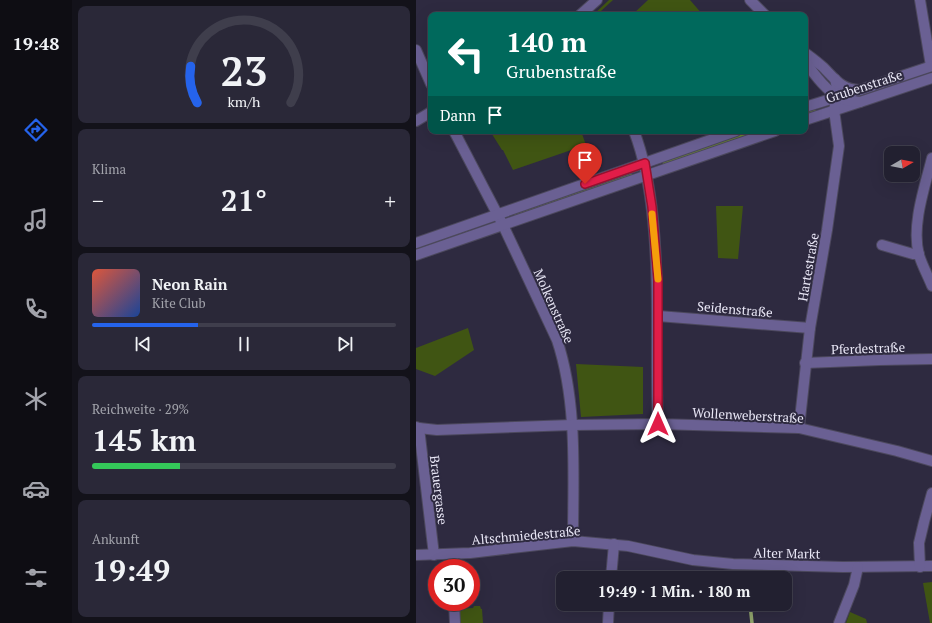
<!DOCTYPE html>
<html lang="de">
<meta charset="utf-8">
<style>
:root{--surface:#222030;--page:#2a2838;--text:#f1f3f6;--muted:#a2a3ab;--line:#3f3e4c;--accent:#2563eb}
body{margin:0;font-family:"PT Serif",serif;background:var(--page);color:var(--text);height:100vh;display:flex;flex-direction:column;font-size:15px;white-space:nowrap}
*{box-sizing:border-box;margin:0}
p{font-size:13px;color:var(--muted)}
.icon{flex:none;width:22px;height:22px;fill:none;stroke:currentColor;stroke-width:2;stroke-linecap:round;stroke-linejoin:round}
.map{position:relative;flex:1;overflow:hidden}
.drawer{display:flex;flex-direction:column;gap:6px;padding:6px;background:#13121a;width:344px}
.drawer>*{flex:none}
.banner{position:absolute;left:12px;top:12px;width:380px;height:122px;border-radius:8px;box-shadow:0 4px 16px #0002,0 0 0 1px var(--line);background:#00695c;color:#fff;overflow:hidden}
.needle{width:26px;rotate:80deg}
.tools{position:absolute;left:468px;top:146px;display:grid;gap:8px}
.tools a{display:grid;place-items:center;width:36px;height:36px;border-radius:8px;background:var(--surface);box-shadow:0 4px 16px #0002,0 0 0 1px var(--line);font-size:20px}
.speed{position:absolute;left:12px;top:559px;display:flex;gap:8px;font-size:20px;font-weight:700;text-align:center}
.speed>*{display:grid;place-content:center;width:52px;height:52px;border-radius:50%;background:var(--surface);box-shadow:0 4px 16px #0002,0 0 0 1px var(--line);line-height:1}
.speed .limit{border:6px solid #d22;background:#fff;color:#111}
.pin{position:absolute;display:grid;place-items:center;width:34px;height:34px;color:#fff;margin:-41px -17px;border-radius:50% 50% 50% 0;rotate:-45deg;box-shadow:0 0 4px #0007}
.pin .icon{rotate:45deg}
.me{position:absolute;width:44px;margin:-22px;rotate:0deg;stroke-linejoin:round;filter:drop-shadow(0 0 3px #0008)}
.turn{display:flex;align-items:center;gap:14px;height:84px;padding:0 12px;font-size:18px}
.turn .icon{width:52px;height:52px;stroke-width:2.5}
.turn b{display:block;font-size:28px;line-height:34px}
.then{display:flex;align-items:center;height:38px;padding:0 12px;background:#0003;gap:8px;font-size:15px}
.big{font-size:30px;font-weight:800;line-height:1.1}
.drawer .tile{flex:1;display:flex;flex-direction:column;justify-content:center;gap:6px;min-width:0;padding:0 14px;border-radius:8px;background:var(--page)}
.drawer .dial{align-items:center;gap:0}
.dial svg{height:104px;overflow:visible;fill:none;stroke:var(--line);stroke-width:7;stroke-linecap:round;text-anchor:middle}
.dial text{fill:var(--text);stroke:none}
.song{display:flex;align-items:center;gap:12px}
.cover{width:48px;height:48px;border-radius:6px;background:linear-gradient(135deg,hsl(10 70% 55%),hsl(220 70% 35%))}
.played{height:4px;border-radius:2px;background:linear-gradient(90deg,var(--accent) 35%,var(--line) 35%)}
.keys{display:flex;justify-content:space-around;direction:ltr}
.heat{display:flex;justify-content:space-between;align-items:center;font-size:22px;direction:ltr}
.charge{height:6px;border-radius:3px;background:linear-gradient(90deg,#34c759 29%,var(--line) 0)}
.trip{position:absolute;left:140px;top:571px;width:236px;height:40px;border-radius:8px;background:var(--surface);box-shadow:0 4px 16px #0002,0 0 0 1px var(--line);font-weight:800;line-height:40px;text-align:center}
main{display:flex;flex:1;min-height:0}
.tabs{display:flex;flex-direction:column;width:72px;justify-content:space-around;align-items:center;background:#0e0d13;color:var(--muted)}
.tabs .icon{width:28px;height:28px}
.tabs .selected{color:var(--accent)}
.tabs b{font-size:18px;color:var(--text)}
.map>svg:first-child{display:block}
</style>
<main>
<nav class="tabs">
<b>19:48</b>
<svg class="icon selected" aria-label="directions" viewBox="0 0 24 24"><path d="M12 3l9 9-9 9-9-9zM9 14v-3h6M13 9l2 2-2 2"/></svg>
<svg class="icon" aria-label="music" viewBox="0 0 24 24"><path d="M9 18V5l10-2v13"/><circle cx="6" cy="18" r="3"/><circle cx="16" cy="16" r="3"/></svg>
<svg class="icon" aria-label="phone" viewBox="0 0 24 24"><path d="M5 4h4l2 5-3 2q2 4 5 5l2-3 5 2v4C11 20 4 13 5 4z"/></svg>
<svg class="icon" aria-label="climate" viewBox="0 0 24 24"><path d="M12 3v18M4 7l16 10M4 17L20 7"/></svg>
<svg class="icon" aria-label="car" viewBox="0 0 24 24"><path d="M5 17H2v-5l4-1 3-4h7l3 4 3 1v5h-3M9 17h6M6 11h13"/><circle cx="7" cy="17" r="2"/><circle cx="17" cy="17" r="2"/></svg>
<svg class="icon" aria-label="filters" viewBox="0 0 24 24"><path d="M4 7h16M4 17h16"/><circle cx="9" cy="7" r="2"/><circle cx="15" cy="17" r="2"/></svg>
</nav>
<section class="drawer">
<div class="tile dial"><svg viewBox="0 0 100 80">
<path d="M14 69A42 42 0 1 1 86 69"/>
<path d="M14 69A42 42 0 0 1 9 41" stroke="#2563eb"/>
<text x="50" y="56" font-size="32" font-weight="700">23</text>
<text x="50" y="72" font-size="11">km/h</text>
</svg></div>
<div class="tile"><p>Klima</p>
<div class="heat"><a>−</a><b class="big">21°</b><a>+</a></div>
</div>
<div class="tile">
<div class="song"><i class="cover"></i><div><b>Neon Rain</b><p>Kite Club</p></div></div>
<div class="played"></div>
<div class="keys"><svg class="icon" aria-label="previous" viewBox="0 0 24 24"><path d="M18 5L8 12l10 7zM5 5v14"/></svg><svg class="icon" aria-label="pause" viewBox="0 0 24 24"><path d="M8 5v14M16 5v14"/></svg><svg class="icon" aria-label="next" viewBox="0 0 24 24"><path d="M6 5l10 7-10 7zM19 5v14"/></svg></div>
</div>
<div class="tile"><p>Reichweite · 29%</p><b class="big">145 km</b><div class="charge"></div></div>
<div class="tile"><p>Ankunft</p><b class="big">19:49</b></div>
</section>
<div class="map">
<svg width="516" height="623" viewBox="0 0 516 623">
<rect width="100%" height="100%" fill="#2e2a40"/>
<!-- green -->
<g fill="#405513">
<polygon points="193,0 197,0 185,11 189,15 183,15 182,13 177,15"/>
<polygon points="232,0 274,0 287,15 216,15"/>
<polygon points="74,131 165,131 170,145 97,170 87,150 86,150"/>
<polygon points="300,206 327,206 322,259 302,258"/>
<polygon points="52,328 58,350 19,376 0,369 0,348"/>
<polygon points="160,364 227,367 227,414 165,417"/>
<polygon points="516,582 516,623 514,623 507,583"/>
<polygon points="58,606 64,606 65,609 66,609 67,623 43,623 42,609 57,608"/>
<polygon points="434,612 450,619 451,623 430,623"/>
</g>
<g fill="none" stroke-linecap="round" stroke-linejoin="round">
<!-- stream -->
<polyline stroke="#90a46c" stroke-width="3.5" points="334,604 336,623"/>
<!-- canal -->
<g stroke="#6a8731" stroke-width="13">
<polyline points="389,114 394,113"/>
<polyline points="253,162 342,131"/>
<polyline points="104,214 210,177"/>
<polyline points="0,249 48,233"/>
</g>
<!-- minor casing -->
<g stroke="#4c485d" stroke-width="12">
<g id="minor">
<polyline points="334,0 349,15"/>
<polyline points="504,0 515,66"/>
<polyline points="164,15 181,0"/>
<polyline points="0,50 15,84"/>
<polyline points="389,107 444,90"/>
<polyline points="389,120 444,102"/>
<polyline points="0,121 15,112"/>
<path d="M38,131l49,94 54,115c21,63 16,136 16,201"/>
<path d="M218,131c11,29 16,58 19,89 7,68 2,136 5,204"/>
<path d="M516,158c-7,28 -21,68 -13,97 3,10 9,21 13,31"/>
<polyline points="0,243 320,131"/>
<polyline points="466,245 497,254 503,254"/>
<polyline points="0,255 359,131"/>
<polyline points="242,316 394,328"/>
<polyline points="389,363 464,360 516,359"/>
<polyline points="0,427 3,428 21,430 156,425 242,424 383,428 481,451 516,461"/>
<polyline points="3,428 18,555"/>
<polyline points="383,428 394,328 411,230 423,146 418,110 421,96 421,88 419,79"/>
<polyline points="37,554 37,568"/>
<polyline points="0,555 54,553 157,541 212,546 277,560 317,564 427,567 516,566"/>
<polyline points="504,567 503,543 508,522 516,493"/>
<polyline points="195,578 198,544"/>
<polyline points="38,602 39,623"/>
<polyline points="192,623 193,604"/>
<polyline points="423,623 438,585 442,567"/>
</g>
</g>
<!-- tertiary casing -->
<g stroke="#4c485d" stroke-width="12">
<g id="tertiary">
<path d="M389,53c6,4 12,9 18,14 12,12 19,23 37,23l72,-24"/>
<path d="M389,61c8,12 20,28 33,36 6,4 14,4 22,5l72,-24"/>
</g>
</g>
<!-- minor -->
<use href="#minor" stroke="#6a6093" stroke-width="10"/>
<!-- tertiary -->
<use href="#tertiary" stroke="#6a6093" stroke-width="10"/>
</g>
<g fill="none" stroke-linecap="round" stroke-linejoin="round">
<!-- route casing -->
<g stroke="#92132f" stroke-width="10">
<polyline id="route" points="169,184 229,163 236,207 242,280 242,424"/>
</g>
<!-- route -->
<use href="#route" stroke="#e11d48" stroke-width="7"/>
<!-- slow -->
<polyline stroke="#f59e0b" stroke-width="7" points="236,214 242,279"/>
</g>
<g text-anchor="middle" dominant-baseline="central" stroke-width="4" stroke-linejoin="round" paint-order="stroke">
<!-- street labels -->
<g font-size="13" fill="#e8e6f5" stroke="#2e2a40">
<text transform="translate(448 86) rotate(-18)">Grubenstraße</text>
<text transform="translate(392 267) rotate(-80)">Hartestraße</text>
<text transform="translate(138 306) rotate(66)">Molkenstraße</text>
<text transform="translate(319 309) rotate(5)">Seidenstraße</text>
<text transform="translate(452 348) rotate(-2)">Pferdestraße</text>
<text transform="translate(332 415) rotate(3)">Wollenweberstraße</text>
<text transform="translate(23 490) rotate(83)">Brauergasse</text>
<text transform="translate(110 535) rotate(-5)">Altschmiedestraße</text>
<text transform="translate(371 553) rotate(1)">Alter Markt</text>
</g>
</g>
</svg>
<div class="tools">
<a><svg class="needle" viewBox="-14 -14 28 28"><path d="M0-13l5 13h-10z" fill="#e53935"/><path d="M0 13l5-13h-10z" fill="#a2a3ab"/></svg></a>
</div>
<div class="speed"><div class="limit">30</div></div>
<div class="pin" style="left:169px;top:184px;background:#d93025"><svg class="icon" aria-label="arrive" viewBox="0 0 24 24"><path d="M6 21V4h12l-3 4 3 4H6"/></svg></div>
<svg class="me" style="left:242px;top:424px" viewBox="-20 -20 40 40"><path d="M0-17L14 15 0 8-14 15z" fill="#e11d48" stroke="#fff" stroke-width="4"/></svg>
<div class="trip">19:49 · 1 Min. · 180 m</div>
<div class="banner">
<div class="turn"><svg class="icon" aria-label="left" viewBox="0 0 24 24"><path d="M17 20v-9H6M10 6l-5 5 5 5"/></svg><div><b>140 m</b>Grubenstraße</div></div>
<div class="then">Dann<svg class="icon" aria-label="arrive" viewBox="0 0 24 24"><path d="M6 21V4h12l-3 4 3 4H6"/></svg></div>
</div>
</div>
</main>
